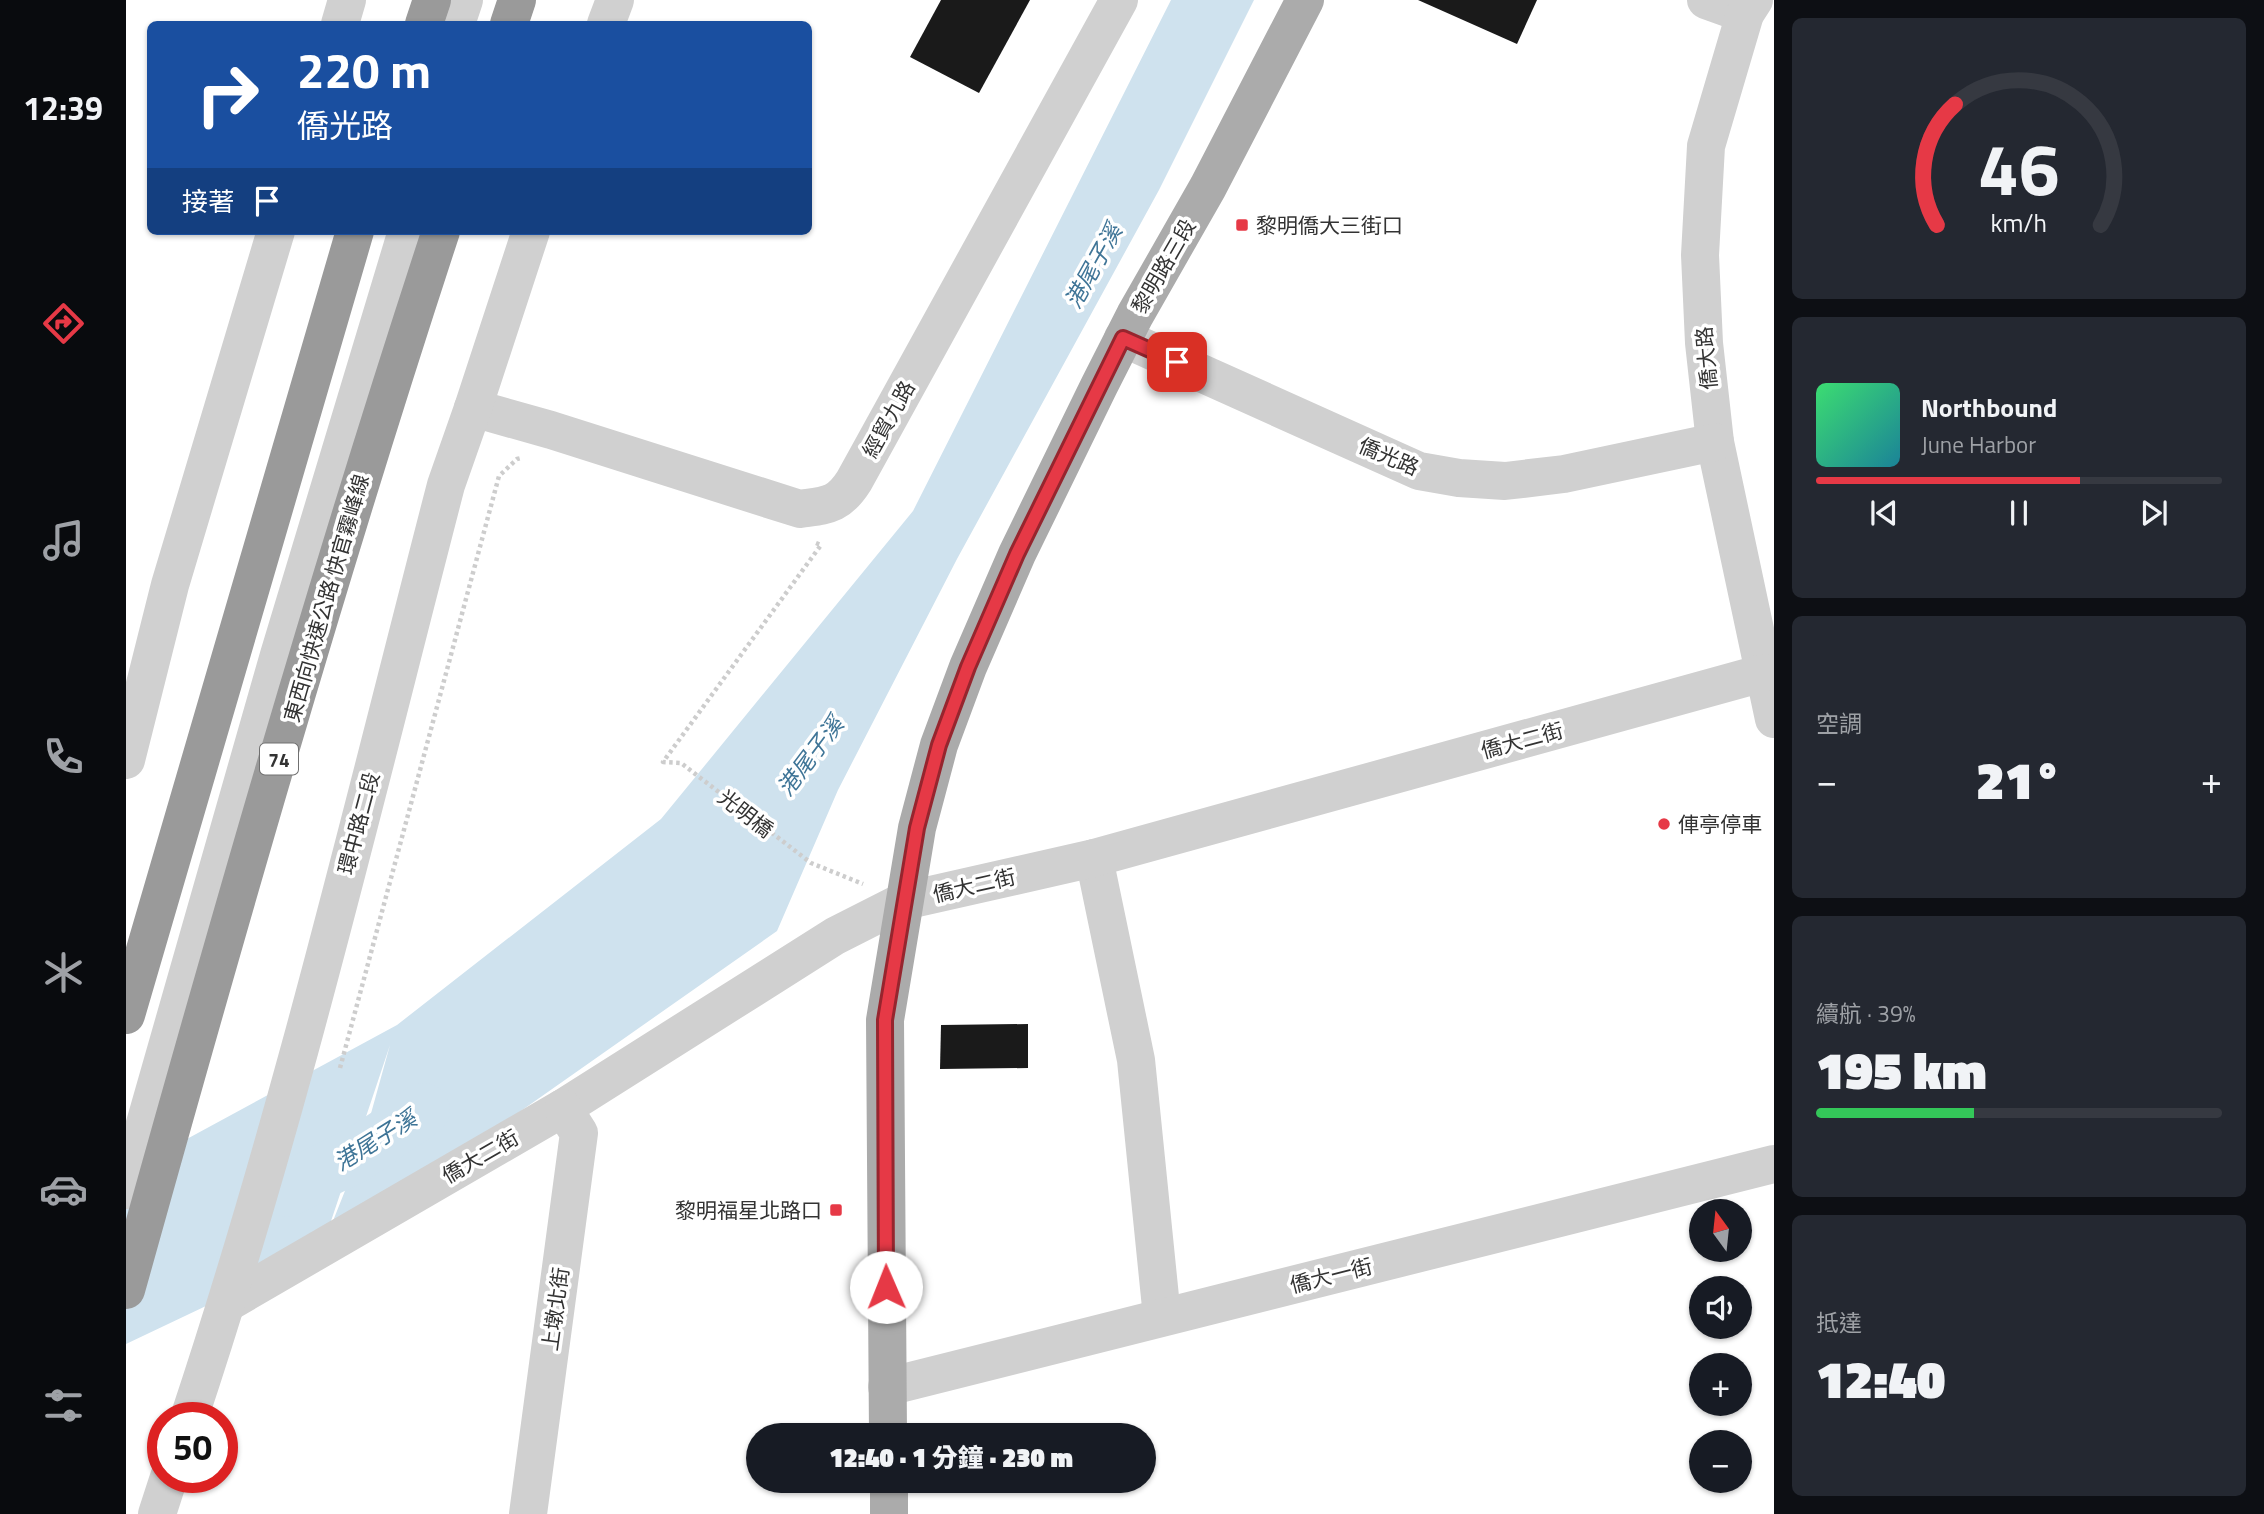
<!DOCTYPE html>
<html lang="zh-TW">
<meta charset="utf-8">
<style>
:root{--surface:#171b24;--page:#242831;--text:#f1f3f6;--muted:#9ea1a6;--line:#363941;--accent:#e63946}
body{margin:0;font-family:"Titillium Web","Noto Sans TC",sans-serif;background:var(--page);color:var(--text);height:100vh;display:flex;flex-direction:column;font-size:26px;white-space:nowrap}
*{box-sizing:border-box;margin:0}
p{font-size:23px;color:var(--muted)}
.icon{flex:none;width:38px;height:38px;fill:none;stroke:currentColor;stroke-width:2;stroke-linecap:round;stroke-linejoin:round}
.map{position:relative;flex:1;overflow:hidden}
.drawer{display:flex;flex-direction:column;gap:18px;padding:18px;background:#0d0f14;width:490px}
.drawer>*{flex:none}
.guide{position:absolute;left:21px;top:21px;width:665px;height:214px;border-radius:10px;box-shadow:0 2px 5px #0004;background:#1a4fa0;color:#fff;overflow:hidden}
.needle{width:46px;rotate:345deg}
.buttons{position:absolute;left:1563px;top:1199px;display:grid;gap:14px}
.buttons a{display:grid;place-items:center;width:63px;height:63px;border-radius:50%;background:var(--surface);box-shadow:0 2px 5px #0004;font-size:35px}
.speed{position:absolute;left:21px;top:1402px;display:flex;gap:14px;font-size:35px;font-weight:700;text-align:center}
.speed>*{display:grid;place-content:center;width:91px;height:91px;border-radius:50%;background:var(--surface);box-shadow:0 2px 5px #0004;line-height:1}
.speed .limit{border:10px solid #d22;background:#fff;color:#111}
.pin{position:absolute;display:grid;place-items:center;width:60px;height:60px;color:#fff;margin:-30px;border-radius:14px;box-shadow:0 4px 10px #0006}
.me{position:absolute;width:77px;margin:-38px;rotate:359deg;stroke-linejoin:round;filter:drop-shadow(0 0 5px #0008)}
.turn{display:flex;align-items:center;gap:24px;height:147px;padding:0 35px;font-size:32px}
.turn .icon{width:91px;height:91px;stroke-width:2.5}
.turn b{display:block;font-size:49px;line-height:60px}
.then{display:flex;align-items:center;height:66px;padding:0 35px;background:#0003;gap:14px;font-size:26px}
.big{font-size:52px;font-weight:800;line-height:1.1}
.drawer .widget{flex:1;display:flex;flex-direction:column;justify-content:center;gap:10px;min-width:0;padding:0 24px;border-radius:10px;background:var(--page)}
.drawer .dial{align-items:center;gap:0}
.dial svg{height:182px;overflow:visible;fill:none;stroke:var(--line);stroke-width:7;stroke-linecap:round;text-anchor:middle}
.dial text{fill:var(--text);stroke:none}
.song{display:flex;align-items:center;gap:21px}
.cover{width:84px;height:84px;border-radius:10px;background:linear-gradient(135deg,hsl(140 70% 55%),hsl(190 70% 35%))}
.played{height:7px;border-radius:4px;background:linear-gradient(90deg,var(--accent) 65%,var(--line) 65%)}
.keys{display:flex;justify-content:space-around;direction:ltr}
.heat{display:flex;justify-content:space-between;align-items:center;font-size:38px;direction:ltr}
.charge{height:10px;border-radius:5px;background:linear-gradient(90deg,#34c759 39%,var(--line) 0)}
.trip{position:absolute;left:620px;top:1423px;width:410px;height:70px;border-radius:35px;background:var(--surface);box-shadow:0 2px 5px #0004;font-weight:800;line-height:70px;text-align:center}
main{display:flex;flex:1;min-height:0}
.dock{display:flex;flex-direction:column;width:126px;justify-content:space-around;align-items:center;background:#090b0e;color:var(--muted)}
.dock .icon{width:49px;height:49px}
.dock .active{color:var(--accent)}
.dock b{font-size:32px;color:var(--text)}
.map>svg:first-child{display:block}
</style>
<main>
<nav class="dock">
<b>12:39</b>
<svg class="icon active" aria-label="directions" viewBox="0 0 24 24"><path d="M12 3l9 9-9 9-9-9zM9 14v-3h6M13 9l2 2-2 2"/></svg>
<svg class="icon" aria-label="music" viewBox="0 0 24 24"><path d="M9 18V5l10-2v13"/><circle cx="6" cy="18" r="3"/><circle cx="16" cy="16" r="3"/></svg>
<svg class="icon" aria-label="phone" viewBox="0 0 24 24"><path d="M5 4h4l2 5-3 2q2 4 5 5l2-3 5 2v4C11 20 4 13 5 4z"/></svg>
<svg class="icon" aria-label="climate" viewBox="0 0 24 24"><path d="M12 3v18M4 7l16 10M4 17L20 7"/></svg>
<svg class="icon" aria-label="car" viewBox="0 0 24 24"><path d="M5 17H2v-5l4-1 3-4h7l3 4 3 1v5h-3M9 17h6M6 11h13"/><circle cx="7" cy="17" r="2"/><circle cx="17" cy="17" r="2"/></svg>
<svg class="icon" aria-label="filters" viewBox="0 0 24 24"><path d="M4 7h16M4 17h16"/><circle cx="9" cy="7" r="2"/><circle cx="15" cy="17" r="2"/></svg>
</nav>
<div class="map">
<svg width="1648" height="1514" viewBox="0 0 1648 1514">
<rect width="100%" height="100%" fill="#fff"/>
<!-- water -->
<path fill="#cfe2ee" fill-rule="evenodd" d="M1045,0h83l-95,190 -202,369 -119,231 -61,141 -457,321 -194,92v-172l271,-147 264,-206 252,-308zM264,1045l-30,108 -33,83h-1z"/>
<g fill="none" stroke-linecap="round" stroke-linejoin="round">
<!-- river -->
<polyline stroke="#cfe2ee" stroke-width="54" points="160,1190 234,1153 297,1110"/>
</g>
<!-- building -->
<g fill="#1a1a1a">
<polygon points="815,0 904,0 853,93 784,57"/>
<polygon points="1292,0 1411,0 1391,44"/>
<polygon points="902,1024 902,1068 814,1069 815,1025"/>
</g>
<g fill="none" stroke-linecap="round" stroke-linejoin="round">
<!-- path -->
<g stroke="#cdcdcd" stroke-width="4.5" stroke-dasharray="3.5 3.5" stroke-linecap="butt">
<polyline points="690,543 695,545 537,762 555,763 685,863 737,884"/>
<polyline points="214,1068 373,476 391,459 395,458"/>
</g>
<!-- minor -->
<g stroke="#d0d0d0" stroke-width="38">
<polyline points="1580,0 1619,14"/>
<polyline points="1628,0 1619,14 1580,146 1574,255 1578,343 1589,442 1648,719"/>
<polyline points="214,24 221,0"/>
<polyline points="330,24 338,0"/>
<polyline points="480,24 489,0"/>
<polyline points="997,338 1293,471 1333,478 1379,481 1438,474 1589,442"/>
<path d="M347,408l78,22 249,79c27,-4 38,-3 54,-28l265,-481"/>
<polyline points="0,760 44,585 150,231"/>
<polyline points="968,858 1010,1060 1036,1317"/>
<polyline points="0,1190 153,655 281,231"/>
<polyline points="101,1303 437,1108 709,936 778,901 968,858 1637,673"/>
<polyline points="761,1387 1648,1164"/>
<path d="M63,1418c102,-306 176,-621 257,-933l27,-77 58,-177"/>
<polyline points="31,1514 43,1477"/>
<polyline points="402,1514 453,1133 437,1108"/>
</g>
<!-- major -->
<g stroke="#ababab" stroke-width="38">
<polyline points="762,1435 759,1020 791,828 813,745 842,667 891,554 973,386 1009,315 1082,187 1179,0"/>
<polyline points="763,1480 763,1514"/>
</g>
<!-- highway -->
<g stroke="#9a9a9a" stroke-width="38">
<polyline points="298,24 306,0"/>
<polyline points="383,24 391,0"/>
<polyline points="0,1015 229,231"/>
<path d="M0,1290c99,-355 200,-709 315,-1059"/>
</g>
</g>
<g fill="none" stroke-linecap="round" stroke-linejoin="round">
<!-- route casing -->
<g stroke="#96252e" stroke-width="18">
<polyline id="route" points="760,1287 759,1020 791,828 813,745 842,667 891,554 997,338 1051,362"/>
</g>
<!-- route -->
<use href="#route" stroke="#e63946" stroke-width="12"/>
</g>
<!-- markers -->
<g fill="#e63946" stroke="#fff" stroke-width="2.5">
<rect x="1109" y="218" width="14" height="14" rx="3.5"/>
<circle cx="1538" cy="824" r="7"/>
<rect x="703" y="1203" width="14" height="14" rx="3.5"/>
</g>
<g text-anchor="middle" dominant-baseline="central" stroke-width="7" stroke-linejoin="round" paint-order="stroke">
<!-- shield labels -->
<rect fill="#fff" stroke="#707070" stroke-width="2" x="134" y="743.5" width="38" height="31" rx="5"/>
<g font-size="19" font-weight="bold" fill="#333">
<text x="153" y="759">74</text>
</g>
<!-- poi labels -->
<g font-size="21" fill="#333" stroke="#fff" text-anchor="start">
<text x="1130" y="225">黎明僑大三街口</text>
<text x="1552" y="824">俥亭停車</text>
<text x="696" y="1210" text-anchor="end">黎明福星北路口</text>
</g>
<!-- street labels -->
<g font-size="21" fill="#333" stroke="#fff">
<text transform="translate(1037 266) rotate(-60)">黎明路三段</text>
<text transform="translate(1580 358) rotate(-95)">僑大路</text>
<text transform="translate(762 419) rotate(-61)">經貿九路</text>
<text transform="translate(1263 456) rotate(23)">僑光路</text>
<text transform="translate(200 598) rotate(-74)">東西向快速公路 快官霧峰線</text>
<text transform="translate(1396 740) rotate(-15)">僑大二街</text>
<text transform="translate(620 813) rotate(38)">光明橋</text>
<text transform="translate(232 823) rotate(-75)">環中路二段</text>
<text transform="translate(848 885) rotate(-13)">僑大二街</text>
<text transform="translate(354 1156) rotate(-30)">僑大二街</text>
<text transform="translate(1205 1275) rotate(-14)">僑大一街</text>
<text transform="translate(429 1309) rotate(-82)">上墩北街</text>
</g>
<!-- water labels -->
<g font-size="23" font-style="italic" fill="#3f7597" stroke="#fff">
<text transform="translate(967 266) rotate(-61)">港尾子溪</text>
<text transform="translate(684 756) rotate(-53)">港尾子溪</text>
<text transform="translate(249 1140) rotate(-32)">港尾子溪</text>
</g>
</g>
</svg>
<div class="buttons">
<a><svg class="needle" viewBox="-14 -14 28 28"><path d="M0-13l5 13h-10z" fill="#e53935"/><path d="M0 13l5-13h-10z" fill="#9ea1a6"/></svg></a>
<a><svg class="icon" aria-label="sound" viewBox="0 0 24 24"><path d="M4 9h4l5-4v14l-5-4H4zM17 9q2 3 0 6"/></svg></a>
<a>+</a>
<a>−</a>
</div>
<div class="speed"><div class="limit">50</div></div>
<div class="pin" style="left:1051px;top:362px;background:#d93025"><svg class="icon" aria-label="arrive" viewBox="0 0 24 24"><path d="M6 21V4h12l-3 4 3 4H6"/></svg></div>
<svg class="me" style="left:760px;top:1287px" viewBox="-20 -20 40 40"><circle r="19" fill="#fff"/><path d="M0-13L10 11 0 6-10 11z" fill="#e63946"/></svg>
<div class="trip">12:40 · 1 分鐘 · 230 m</div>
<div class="guide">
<div class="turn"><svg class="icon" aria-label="right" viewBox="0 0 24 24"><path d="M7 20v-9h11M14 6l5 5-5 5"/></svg><div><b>220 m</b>僑光路</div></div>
<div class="then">接著<svg class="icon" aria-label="arrive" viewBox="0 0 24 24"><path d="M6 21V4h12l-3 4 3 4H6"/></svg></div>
</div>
</div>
<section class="drawer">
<div class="widget dial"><svg viewBox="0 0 100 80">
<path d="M14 69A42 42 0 1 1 86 69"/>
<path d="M14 69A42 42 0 0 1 22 16" stroke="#e63946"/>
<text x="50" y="56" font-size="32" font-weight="700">46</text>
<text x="50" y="72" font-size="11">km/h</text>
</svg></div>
<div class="widget">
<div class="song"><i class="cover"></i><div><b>Northbound</b><p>June Harbor</p></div></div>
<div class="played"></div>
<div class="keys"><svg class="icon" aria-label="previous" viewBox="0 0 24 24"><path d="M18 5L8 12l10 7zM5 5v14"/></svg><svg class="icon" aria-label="pause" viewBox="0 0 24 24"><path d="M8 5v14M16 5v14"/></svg><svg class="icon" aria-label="next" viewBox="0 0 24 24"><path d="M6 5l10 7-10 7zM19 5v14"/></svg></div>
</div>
<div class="widget"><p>空調</p>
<div class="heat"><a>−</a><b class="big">21°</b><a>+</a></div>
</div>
<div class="widget"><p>續航 · 39%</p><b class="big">195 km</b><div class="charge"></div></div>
<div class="widget"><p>抵達</p><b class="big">12:40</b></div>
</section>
</main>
